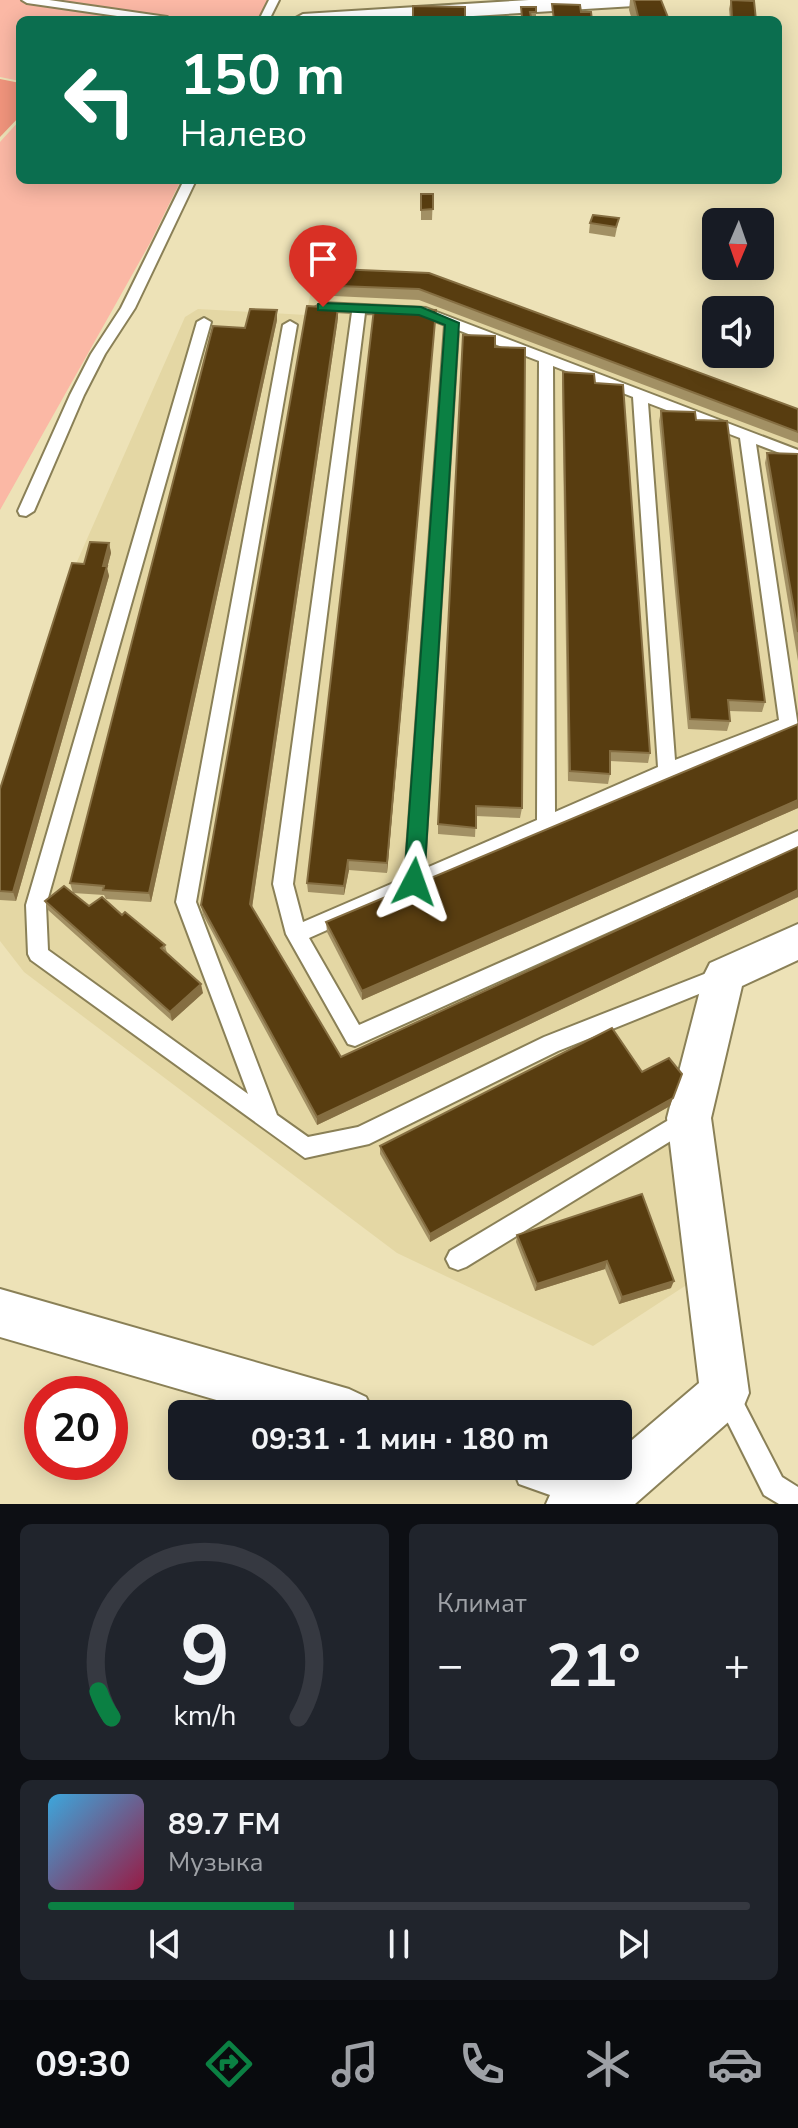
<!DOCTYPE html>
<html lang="ru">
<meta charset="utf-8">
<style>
:root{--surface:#171b24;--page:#20242c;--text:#f1f3f6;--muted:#9ea1a6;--line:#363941;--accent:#0b8043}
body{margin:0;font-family:"Nunito Sans",sans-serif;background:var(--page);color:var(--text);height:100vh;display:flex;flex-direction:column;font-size:30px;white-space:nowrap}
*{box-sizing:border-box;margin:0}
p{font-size:26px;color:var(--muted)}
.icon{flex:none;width:44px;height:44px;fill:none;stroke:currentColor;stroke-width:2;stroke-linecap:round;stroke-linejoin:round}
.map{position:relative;height:1504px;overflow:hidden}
.details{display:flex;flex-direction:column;gap:20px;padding:20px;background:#0d0f14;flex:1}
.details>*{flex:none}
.hud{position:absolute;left:16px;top:16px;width:766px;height:168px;border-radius:12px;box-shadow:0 4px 20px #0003;background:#0b6e4f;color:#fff;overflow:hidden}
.needle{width:52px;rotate:182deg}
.controls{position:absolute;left:702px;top:208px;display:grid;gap:16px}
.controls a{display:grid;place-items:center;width:72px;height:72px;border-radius:12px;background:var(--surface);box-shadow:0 4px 20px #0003;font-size:40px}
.speed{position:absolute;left:24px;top:1376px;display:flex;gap:16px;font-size:40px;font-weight:700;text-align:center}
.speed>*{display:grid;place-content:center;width:104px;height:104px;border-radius:50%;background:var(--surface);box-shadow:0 4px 20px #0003;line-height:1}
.speed .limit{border:12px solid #d22;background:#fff;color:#111}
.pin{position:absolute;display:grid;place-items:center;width:68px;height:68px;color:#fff;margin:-82px -34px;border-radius:50% 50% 50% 0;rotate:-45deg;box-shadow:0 0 8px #0007}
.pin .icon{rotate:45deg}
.me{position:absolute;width:88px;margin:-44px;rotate:4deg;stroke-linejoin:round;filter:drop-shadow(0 0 6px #0008)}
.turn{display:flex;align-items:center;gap:28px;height:168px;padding:0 32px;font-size:36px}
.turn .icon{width:104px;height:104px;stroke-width:2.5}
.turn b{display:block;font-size:56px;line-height:68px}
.big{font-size:60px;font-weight:700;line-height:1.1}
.details .tile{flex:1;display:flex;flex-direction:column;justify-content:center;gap:12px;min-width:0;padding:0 28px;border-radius:12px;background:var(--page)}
.details .dial{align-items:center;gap:0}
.dial svg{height:208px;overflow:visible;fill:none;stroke:var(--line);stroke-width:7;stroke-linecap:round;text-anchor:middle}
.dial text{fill:var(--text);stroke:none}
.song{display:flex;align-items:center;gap:24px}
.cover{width:96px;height:96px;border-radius:12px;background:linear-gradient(135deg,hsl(200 70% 55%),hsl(340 70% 35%))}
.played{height:8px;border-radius:4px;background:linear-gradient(90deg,var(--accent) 35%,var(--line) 35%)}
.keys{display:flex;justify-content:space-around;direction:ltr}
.heat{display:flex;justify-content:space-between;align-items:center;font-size:44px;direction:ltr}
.details .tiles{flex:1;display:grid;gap:20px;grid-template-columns:1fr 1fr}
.tile:last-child{grid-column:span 2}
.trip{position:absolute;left:168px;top:1400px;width:464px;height:80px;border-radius:12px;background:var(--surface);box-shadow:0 4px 20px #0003;font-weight:700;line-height:80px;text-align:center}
.tab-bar{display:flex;height:128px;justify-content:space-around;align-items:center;background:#090b0e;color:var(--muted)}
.tab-bar .icon{width:56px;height:56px}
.tab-bar .on{color:var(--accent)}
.tab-bar b{font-size:36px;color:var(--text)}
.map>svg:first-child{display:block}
</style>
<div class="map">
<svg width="798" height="1504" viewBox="0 0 798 1504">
<rect width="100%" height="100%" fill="#ede2b7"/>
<!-- built -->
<polygon fill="#e4d7a4" points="314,277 430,281 798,418 798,925 706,967 677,1111 688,1284 593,1346 397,1253 24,972 0,941 0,800 72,573 185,317 198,309 306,315"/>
<!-- green -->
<g fill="#fbb8a5">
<polygon points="0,0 267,0 258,20 20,20 20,81 0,77"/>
<polygon points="20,120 20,180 181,180 150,243 0,510 0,142"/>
</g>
<!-- forest -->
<polygon fill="#f0947c" points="0,79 20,83 20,116 0,137"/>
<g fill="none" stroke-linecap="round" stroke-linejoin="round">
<!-- service casing -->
<g stroke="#8a8057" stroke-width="4">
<g id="service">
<polygon points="22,0 49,0 167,17 172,20 145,20 27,3"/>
<polygon points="269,0 279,0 269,20 259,20"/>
<polygon points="184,180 196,180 135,308 105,354 84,395 34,511 26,516 20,515 18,511 70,395 91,354 121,308"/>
<path d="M323,303l103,5 372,142v10l-42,-16 42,283 -125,49 -364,162 50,87 439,-194v16l-443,199 -7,-2 -62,-110 -13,-50 79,-572 -34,-2 -2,-3zM365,313l54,2 26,10 -40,553 -102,44 -10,-38zM458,330l81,31 -2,459 -113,49zM553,366l80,31 25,370 -103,45zM648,403l92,35 39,282 -104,40z"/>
<polygon points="204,318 211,322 46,905 48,950 248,1094 176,902 283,325 290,321 297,325 196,902 277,1115 308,1137 358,1127 544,1037 717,969 724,966 731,969 734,975 731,981 558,1051 369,1144 305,1158 31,960 28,954 26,905 197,322"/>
<polygon points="687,1109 695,1112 698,1119 695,1126 466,1267 458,1270 450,1267 446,1259 450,1251"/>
<polygon points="725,1381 734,1384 782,1477 798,1487 798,1504 779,1504 764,1495 713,1393 716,1384"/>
</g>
</g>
<!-- minor casing -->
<g stroke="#8a8057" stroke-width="4">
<g id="minor">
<polygon points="529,0 644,0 634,6 408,20 292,20 303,14"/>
<polygon points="798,924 798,960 742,986 711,1118 749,1393 742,1410 635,1504 546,1504 550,1495 519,1484 512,1466 618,1466 618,1452 699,1383 667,1118 704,975 710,963"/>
<polygon points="0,1289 349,1389 366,1397 374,1414 265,1414 0,1337"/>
</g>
</g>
<!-- service -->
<use href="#service" fill="#fff" fill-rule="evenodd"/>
<!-- minor -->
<use href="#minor" fill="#fff" fill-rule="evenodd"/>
</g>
<!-- wall -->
<g fill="#a29064">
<polygon points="630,0 661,0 669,20 632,20 629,10"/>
<polygon points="731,0 756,20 760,20 730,20 729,9"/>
<polygon points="521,7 536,12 536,20 521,20"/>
<polygon points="421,194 433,194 432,220 421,220"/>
<polygon points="619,218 615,237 589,233 590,223"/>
<polygon points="429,273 798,409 798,443 419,300 312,295 311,285"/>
<polygon points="436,310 387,873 349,870 344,895 308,892 307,883"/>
<polygon points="338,318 252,908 341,1057 798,847 798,897 317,1125 203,915 201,905"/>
<polygon points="277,320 151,902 106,899 104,895 73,893 70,883 245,328"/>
<polygon points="495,347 522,808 520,818 476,816 475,837 438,834 438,824"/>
<polygon points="563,372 650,753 648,763 610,761 610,774 608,784 568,781 562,383"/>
<polygon points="661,411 696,420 765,702 762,712 729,711 730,721 727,731 688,729 659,421"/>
<polygon points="767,453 798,454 798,661 765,463"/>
<polygon points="109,543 111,553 107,568 109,576 16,901 0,900 0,789 84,564"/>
<polygon points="798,724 798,808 362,1000 327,932 326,922"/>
<polygon points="45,901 89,906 122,915 165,945 167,953 203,993 172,1021 48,910"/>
<polygon points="642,1072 670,1106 430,1242 380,1154 380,1146"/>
<polygon points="642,1194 671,1288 619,1304 605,1269 535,1291 516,1242 517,1235"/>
</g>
<!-- shaded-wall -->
<g fill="#856e42">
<polygon points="338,308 338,318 251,914 250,904"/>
<polygon points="277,310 277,320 151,902 149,893"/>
<polygon points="436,310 435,321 387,873 387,863"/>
<polygon points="109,543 111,553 107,568 109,576 16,901 13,892"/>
<polygon points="798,800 798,808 362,1000 362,991"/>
<polygon points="348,860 349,870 344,895 344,886"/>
<polygon points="798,890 798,897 317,1125 317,1117"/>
<polygon points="201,984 203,993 172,1021 170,1012"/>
<polygon points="682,1074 670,1106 430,1242 430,1234"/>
<polygon points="607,1261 605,1269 535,1291 537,1284"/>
<polygon points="674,1281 671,1288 619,1304 622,1297"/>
</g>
<!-- building -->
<g fill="#583d10" stroke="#856e42" stroke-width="2">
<polygon points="634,0 661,0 669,20 639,20"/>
<polygon points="731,0 754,1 756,20 760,20 737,20 737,19 732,18"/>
<polygon points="552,4 580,5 581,12 591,12 592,20 554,20"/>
<polygon points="413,6 465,7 465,20 413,20"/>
<polygon points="521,7 536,7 536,12 530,12 531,17 522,17"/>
<polygon points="421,194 433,194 433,209 421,210"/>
<polygon points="593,215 619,218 616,227 590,223"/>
<polygon points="314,268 429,273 798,409 798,432 419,289 311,285"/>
<polygon points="307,306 338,308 250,904 341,1057 798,847 798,890 317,1117 201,905"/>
<polygon points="250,309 277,310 149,893 103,890 104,886 70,883 213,326 245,328"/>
<polygon points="374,309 436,310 387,863 348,860 344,886 307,883"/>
<polygon points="463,335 495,336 495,347 525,348 522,808 476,806 476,828 438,824"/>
<polygon points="563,372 594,374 595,383 623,385 650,753 610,751 610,774 570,771"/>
<polygon points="661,411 695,412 696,420 727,421 765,702 728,700 730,721 690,719"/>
<polygon points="767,453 798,454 798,632"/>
<polygon points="90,542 109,543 103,566 107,566 13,892 0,891 0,789 72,563 84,564"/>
<polygon points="798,724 798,800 362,991 326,922"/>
<polygon points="64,886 89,906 102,897 122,915 125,912 165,945 161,948 201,984 170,1012 45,901"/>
<polygon points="612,1028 642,1072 669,1058 682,1074 673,1098 430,1234 380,1146"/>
<polygon points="642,1194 674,1281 622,1297 607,1261 537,1284 517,1235"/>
</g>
<!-- route -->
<polygon fill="#0b8043" stroke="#07532c" stroke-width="2" points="323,303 421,307 459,323 424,882 421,888 407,888 404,882 445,325 419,315 318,310 318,304"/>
</svg>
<div class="controls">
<a><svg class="needle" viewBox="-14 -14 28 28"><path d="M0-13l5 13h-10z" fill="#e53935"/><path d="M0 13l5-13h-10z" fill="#9ea1a6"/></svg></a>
<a><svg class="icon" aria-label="sound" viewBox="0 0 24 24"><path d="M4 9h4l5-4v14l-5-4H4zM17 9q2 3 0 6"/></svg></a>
</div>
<div class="speed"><div class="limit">20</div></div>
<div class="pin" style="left:323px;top:307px;background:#d93025"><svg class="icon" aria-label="arrive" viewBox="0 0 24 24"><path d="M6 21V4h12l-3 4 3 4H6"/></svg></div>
<svg class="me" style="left:414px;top:882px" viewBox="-20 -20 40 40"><path d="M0-17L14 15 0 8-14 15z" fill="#0b8043" stroke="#fff" stroke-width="4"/></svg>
<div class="trip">09:31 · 1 мин · 180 m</div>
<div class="hud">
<div class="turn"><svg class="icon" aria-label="left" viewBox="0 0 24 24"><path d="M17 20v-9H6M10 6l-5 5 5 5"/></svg><div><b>150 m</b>Налево</div></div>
</div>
</div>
<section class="details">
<div class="tiles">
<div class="tile dial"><svg viewBox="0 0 100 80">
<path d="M14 69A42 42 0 1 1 86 69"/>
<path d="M14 69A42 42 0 0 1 9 59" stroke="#0b8043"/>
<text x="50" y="56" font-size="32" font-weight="700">9</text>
<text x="50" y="72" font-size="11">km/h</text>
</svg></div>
<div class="tile"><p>Климат</p>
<div class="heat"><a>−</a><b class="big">21°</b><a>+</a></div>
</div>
<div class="tile">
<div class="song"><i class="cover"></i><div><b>89.7 FM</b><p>Музыка</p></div></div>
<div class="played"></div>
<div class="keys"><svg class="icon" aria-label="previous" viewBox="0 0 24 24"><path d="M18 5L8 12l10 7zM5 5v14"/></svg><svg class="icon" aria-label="pause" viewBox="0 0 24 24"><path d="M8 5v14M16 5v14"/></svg><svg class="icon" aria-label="next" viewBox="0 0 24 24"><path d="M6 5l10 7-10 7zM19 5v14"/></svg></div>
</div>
</div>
</section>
<nav class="tab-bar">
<b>09:30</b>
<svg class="icon on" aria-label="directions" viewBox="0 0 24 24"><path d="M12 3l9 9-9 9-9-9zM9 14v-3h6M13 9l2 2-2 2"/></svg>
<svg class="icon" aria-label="music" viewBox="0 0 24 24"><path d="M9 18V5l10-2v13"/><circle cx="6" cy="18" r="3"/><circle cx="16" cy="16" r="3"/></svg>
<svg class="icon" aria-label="phone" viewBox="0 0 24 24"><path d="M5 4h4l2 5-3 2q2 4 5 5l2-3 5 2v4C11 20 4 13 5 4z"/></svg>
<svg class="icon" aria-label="climate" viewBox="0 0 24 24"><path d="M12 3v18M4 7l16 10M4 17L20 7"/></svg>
<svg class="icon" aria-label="car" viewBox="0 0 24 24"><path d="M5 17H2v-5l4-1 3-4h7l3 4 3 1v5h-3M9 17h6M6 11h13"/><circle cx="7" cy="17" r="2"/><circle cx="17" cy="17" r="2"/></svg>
</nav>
